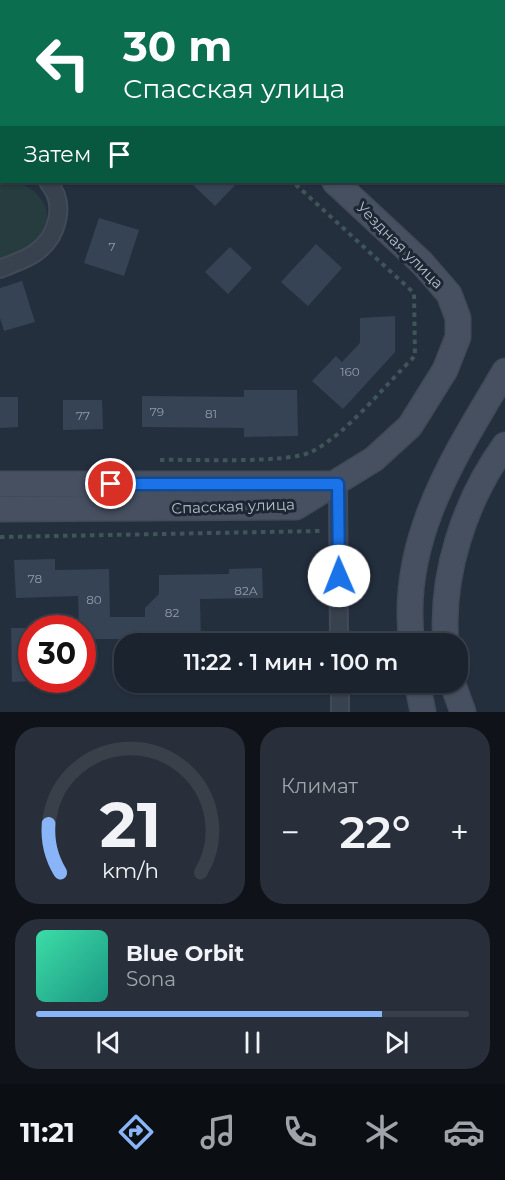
<!DOCTYPE html>
<html lang="ru">
<meta charset="utf-8">
<style>
:root{--surface:#1b232e;--page:#282f3a;--text:#f1f3f6;--muted:#a0a4aa;--line:#39404a;--accent:#8ab4f8}
body{margin:0;font-family:Montserrat,sans-serif;background:var(--page);color:var(--text);height:100vh;display:flex;flex-direction:column;font-size:22px;white-space:nowrap}
*{box-sizing:border-box;margin:0}
p{font-size:20px;color:var(--muted)}
.icon{flex:none;width:33px;height:33px;fill:none;stroke:currentColor;stroke-width:2;stroke-linecap:round;stroke-linejoin:round}
.map{position:relative;height:712px;overflow:hidden}
.details{display:flex;flex-direction:column;gap:15px;padding:15px;background:#0f1319;flex:1}
.details>*{flex:none}
.hud{position:absolute;left:0px;top:0px;width:506px;height:183px;box-shadow:0 2px 4px #0004,0 0 0 2px var(--line);background:#0b6e4f;color:#fff;overflow:hidden}
.speed{position:absolute;left:18px;top:615px;display:flex;gap:12px;font-size:30px;font-weight:700;text-align:center}
.speed>*{display:grid;place-content:center;width:78px;height:78px;border-radius:50%;background:var(--surface);box-shadow:0 2px 4px #0004,0 0 0 2px var(--line);line-height:1}
.speed .limit{border:9px solid #d22;background:#fff;color:#111}
.pin{position:absolute;display:grid;place-items:center;width:51px;height:51px;color:#fff;margin:-26px;border:3px solid #fff;border-radius:50%;box-shadow:0 2px 6px #0007}
.me{position:absolute;width:66px;margin:-33px;rotate:359deg;stroke-linejoin:round;filter:drop-shadow(0 0 4px #0008)}
.turn{display:flex;align-items:center;gap:21px;height:126px;padding:0 24px;font-size:27px}
.turn .icon{width:78px;height:78px;stroke-width:2.5}
.turn b{display:block;font-size:42px;line-height:51px}
.then{display:flex;align-items:center;height:57px;padding:0 24px;background:#0003;gap:12px;font-size:22px}
.big{font-size:45px;font-weight:600;line-height:1.1}
.details .tile{flex:1;display:flex;flex-direction:column;justify-content:center;gap:9px;min-width:0;padding:0 21px;border-radius:24px;background:var(--page)}
.details .dial{align-items:center;gap:0}
.dial svg{height:156px;overflow:visible;fill:none;stroke:var(--line);stroke-width:7;stroke-linecap:round;text-anchor:middle}
.dial text{fill:var(--text);stroke:none}
.song{display:flex;align-items:center;gap:18px}
.cover{width:72px;height:72px;border-radius:9px;background:linear-gradient(135deg,hsl(160 70% 55%),hsl(170 70% 35%))}
.played{height:6px;border-radius:3px;background:linear-gradient(90deg,var(--accent) 80%,var(--line) 80%)}
.keys{display:flex;justify-content:space-around;direction:ltr}
.heat{display:flex;justify-content:space-between;align-items:center;font-size:33px;direction:ltr}
.details .tiles{flex:1;display:grid;gap:15px;grid-template-columns:1fr 1fr}
.tile:last-child{grid-column:span 2}
.trip{position:absolute;left:114px;top:633px;width:354px;height:60px;border-radius:24px;background:var(--surface);box-shadow:0 2px 4px #0004,0 0 0 2px var(--line);font-weight:600;line-height:60px;text-align:center}
.tab-bar{display:flex;height:96px;justify-content:space-around;align-items:center;background:#0b0e12;color:var(--muted)}
.tab-bar .icon{width:42px;height:42px}
.tab-bar .current{color:var(--accent)}
.tab-bar b{font-size:27px;color:var(--text)}
.map>svg:first-child{display:block}
</style>
<div class="map">
<svg width="505" height="712" viewBox="0 0 505 712">
<rect width="100%" height="100%" fill="#242f3e"/>
<!-- green -->
<g fill="#263c3f">
<polygon points="242,0 333,0 335,1 243,2"/>
<path d="M0,182c31,-5 62,28 40,55 -10,13 -26,18 -40,24z"/>
</g>
<!-- building -->
<g fill="#364354">
<polygon points="190,182 238,182 215,206"/>
<polygon points="99,218 139,230 124,276 84,263"/>
<polygon points="316,244 342,268 308,306 281,282"/>
<polygon points="230,247 252,268 228,294 205,272"/>
<polygon points="22,281 35,322 4,331 0,318 0,288"/>
<polygon points="395,316 395,352 343,409 312,381 336,356 342,362 360,343 360,318"/>
<polygon points="244,390 297,390 298,436 244,437 244,428 142,427 142,396 244,397"/>
<polygon points="0,397 18,397 18,427 0,428"/>
<polygon points="63,400 102,400 103,429 63,430"/>
<polygon points="55,559 55,570 109,569 110,617 145,617 145,608 159,594 159,575 229,574 229,569 262,568 263,598 200,599 201,643 124,644 124,639 82,639 82,628 79,628 78,596 16,598 14,560"/>
<polygon points="11,628 32,628 32,681 12,682"/>
</g>
<g fill="none" stroke-linecap="round" stroke-linejoin="round">
<!-- street casing -->
<g stroke="#414a57" stroke-width="20">
<g id="street">
<polyline points="0,165 2,164"/>
<path d="M0,269c11,-5 25,-9 35,-16 23,-16 32,-49 13,-71"/>
<polyline points="338,484 339,644"/>
<polyline points="340,682 340,712"/>
</g>
</g>
<!-- secondary casing -->
<g stroke="#414a57" stroke-width="27">
<g id="secondary">
<polyline points="142,0 143,2"/>
<polyline points="431,0 432,2"/>
<polyline points="504,115 505,118"/>
<polyline points="0,484 335,484"/>
<polyline points="0,509 296,507 374,459 410,426 445,370 458,337 458,318 449,294 422,263 335,182"/>
<path d="M412,644c-14,-103 43,-189 93,-273"/>
<path d="M446,644c-6,-69 19,-144 59,-199"/>
<polyline points="417,682 423,712"/>
<polyline points="452,682 463,712"/>
</g>
</g>
<!-- highway casing -->
<g stroke="#434c59" stroke-width="34">
<g id="highway">
<polyline points="465,0 467,2"/>
<polyline points="504,40 505,41"/>
</g>
</g>
<!-- path -->
<g stroke="#3f5557" stroke-width="4" stroke-dasharray="4.5 4.5" stroke-linecap="butt">
<polyline points="95,0 96,2"/>
<polyline points="0,137 2,136"/>
<path d="M160,460c33,-1 125,4 151,-8 35,-17 75,-68 104,-96l-1,-63 -121,-111"/>
<polyline points="0,537 320,531"/>
</g>
<!-- street -->
<use href="#street" stroke="#38414e" stroke-width="16"/>
<!-- secondary -->
<use href="#secondary" stroke="#465061" stroke-width="24"/>
<!-- highway -->
<use href="#highway" stroke="#746855" stroke-width="32"/>
</g>
<g fill="none" stroke-linecap="round" stroke-linejoin="round">
<!-- route casing -->
<g stroke="#114b97" stroke-width="15">
<polyline id="route" points="111,484 338,484 339,576"/>
</g>
<!-- route -->
<use href="#route" stroke="#1a73e8" stroke-width="10"/>
</g>
<g text-anchor="middle" dominant-baseline="central" stroke-width="6" stroke-linejoin="round" paint-order="stroke">
<!-- number labels -->
<g font-size="12" fill="#929caa">
<text x="112" y="246">7</text>
<text x="350" y="371">160</text>
<text x="157" y="411">79</text>
<text x="211" y="413">81</text>
<text x="83" y="415">77</text>
<text x="35" y="578">78</text>
<text x="246" y="590">82А</text>
<text x="94" y="599">80</text>
<text x="172" y="612">82</text>
</g>
<!-- street labels -->
<g font-size="15" fill="#b4bcc9" stroke="#1d2633">
<text transform="translate(400 245) rotate(45)">Уездная улица</text>
<text transform="translate(233 506) rotate(-2)">Спасская улица</text>
</g>
</g>
</svg>
<div class="speed"><div class="limit">30</div></div>
<div class="pin" style="left:111px;top:484px;background:#d93025"><svg class="icon" aria-label="arrive" viewBox="0 0 24 24"><path d="M6 21V4h12l-3 4 3 4H6"/></svg></div>
<svg class="me" style="left:339px;top:576px" viewBox="-20 -20 40 40"><circle r="19" fill="#fff"/><path d="M0-13L10 11 0 6-10 11z" fill="#1a73e8"/></svg>
<div class="trip">11:22 · 1 мин · 100 m</div>
<div class="hud">
<div class="turn"><svg class="icon" aria-label="left" viewBox="0 0 24 24"><path d="M17 20v-9H6M10 6l-5 5 5 5"/></svg><div><b>30 m</b>Спасская улица</div></div>
<div class="then">Затем<svg class="icon" aria-label="arrive" viewBox="0 0 24 24"><path d="M6 21V4h12l-3 4 3 4H6"/></svg></div>
</div>
</div>
<section class="details">
<div class="tiles">
<div class="tile dial"><svg viewBox="0 0 100 80">
<path d="M14 69A42 42 0 1 1 86 69"/>
<path d="M14 69A42 42 0 0 1 8 44" stroke="#8ab4f8"/>
<text x="50" y="56" font-size="32" font-weight="700">21</text>
<text x="50" y="72" font-size="11">km/h</text>
</svg></div>
<div class="tile"><p>Климат</p>
<div class="heat"><a>−</a><b class="big">22°</b><a>+</a></div>
</div>
<div class="tile">
<div class="song"><i class="cover"></i><div><b>Blue Orbit</b><p>Sona</p></div></div>
<div class="played"></div>
<div class="keys"><svg class="icon" aria-label="previous" viewBox="0 0 24 24"><path d="M18 5L8 12l10 7zM5 5v14"/></svg><svg class="icon" aria-label="pause" viewBox="0 0 24 24"><path d="M8 5v14M16 5v14"/></svg><svg class="icon" aria-label="next" viewBox="0 0 24 24"><path d="M6 5l10 7-10 7zM19 5v14"/></svg></div>
</div>
</div>
</section>
<nav class="tab-bar">
<b>11:21</b>
<svg class="icon current" aria-label="directions" viewBox="0 0 24 24"><path d="M12 3l9 9-9 9-9-9zM9 14v-3h6M13 9l2 2-2 2"/></svg>
<svg class="icon" aria-label="music" viewBox="0 0 24 24"><path d="M9 18V5l10-2v13"/><circle cx="6" cy="18" r="3"/><circle cx="16" cy="16" r="3"/></svg>
<svg class="icon" aria-label="phone" viewBox="0 0 24 24"><path d="M5 4h4l2 5-3 2q2 4 5 5l2-3 5 2v4C11 20 4 13 5 4z"/></svg>
<svg class="icon" aria-label="climate" viewBox="0 0 24 24"><path d="M12 3v18M4 7l16 10M4 17L20 7"/></svg>
<svg class="icon" aria-label="car" viewBox="0 0 24 24"><path d="M5 17H2v-5l4-1 3-4h7l3 4 3 1v5h-3M9 17h6M6 11h13"/><circle cx="7" cy="17" r="2"/><circle cx="17" cy="17" r="2"/></svg>
</nav>
